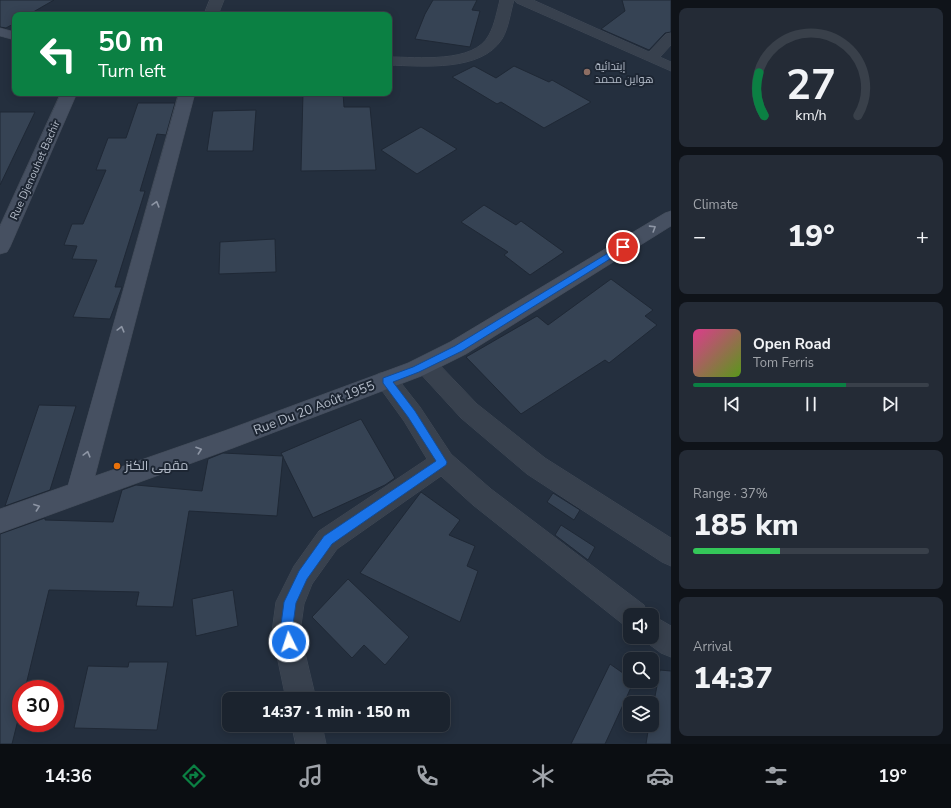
<!DOCTYPE html>
<meta charset="utf-8">
<style>
:root{--surface:#1b232e;--page:#242b36;--text:#f1f3f6;--muted:#a0a4aa;--line:#39404a;--accent:#0b8043}
body{margin:0;font-family:"Nunito Sans",Cairo,sans-serif;background:var(--page);color:var(--text);height:100vh;display:flex;flex-direction:column;font-size:15px;white-space:nowrap}
*{box-sizing:border-box;margin:0}
p{font-size:13px;color:var(--muted)}
.icon{flex:none;width:22px;height:22px;fill:none;stroke:currentColor;stroke-width:2;stroke-linecap:round;stroke-linejoin:round}
.map{position:relative;flex:1;overflow:hidden}
.sheet{display:flex;flex-direction:column;gap:8px;padding:8px;background:#0f1319;width:280px}
.sheet>*{flex:none}
.top-card{position:absolute;left:12px;top:12px;width:380px;height:84px;border-radius:8px;box-shadow:0 2px 10px #0003,0 0 0 1px var(--line);background:#0b8043;color:#fff;overflow:hidden}
.buttons{position:absolute;left:623px;top:608px;display:grid;gap:8px}
.buttons a{display:grid;place-items:center;width:36px;height:36px;border-radius:8px;background:var(--surface);box-shadow:0 2px 10px #0003,0 0 0 1px var(--line);font-size:20px}
.speed{position:absolute;left:12px;top:680px;display:flex;gap:8px;font-size:20px;font-weight:700;text-align:center}
.speed>*{display:grid;place-content:center;width:52px;height:52px;border-radius:50%;background:var(--surface);box-shadow:0 2px 10px #0003,0 0 0 1px var(--line);line-height:1}
.speed .limit{border:6px solid #d22;background:#fff;color:#111}
.pin{position:absolute;display:grid;place-items:center;width:34px;height:34px;color:#fff;margin:-17px;border:2px solid #fff;border-radius:50%;box-shadow:0 1px 4px #0007}
.me{position:absolute;width:44px;margin:-22px;rotate:356deg;stroke-linejoin:round;filter:drop-shadow(0 0 3px #0008)}
.turn{display:flex;align-items:center;gap:14px;height:84px;padding:0 20px;font-size:18px}
.turn .icon{width:52px;height:52px;stroke-width:2.5}
.turn b{display:block;font-size:28px;line-height:34px}
.big{font-size:30px;font-weight:800;line-height:1.1}
.sheet .tile{flex:1;display:flex;flex-direction:column;justify-content:center;gap:6px;min-width:0;padding:0 14px;border-radius:8px;background:var(--page)}
.sheet .dial{align-items:center;gap:0}
.dial svg{height:104px;overflow:visible;fill:none;stroke:var(--line);stroke-width:7;stroke-linecap:round;text-anchor:middle}
.dial text{fill:var(--text);stroke:none}
.song{display:flex;align-items:center;gap:12px}
.cover{width:48px;height:48px;border-radius:6px;background:linear-gradient(135deg,hsl(330 70% 55%),hsl(90 70% 35%))}
.played{height:4px;border-radius:2px;background:linear-gradient(90deg,var(--accent) 65%,var(--line) 65%)}
.keys{display:flex;justify-content:space-around;direction:ltr}
.heat{display:flex;justify-content:space-between;align-items:center;font-size:22px;direction:ltr}
.charge{height:6px;border-radius:3px;background:linear-gradient(90deg,#34c759 37%,var(--line) 0)}
.trip{position:absolute;left:222px;top:692px;width:228px;height:40px;border-radius:8px;background:var(--surface);box-shadow:0 2px 10px #0003,0 0 0 1px var(--line);font-weight:800;line-height:40px;text-align:center}
.menu{display:flex;height:64px;justify-content:space-around;align-items:center;background:#0b0e12;color:var(--muted)}
.menu .icon{width:28px;height:28px}
.menu .selected{color:var(--accent)}
.menu b{font-size:18px;color:var(--text)}
main{display:flex;flex:1;min-height:0}
.map>svg:first-child{display:block}
</style>
<main>
<div class="map">
<svg width="671" height="744" viewBox="0 0 671 744">
<rect width="100%" height="100%" fill="#242f3e"/>
<!-- building -->
<g fill="#364354" stroke="#1f2835">
<polygon points="0,0 54,0 28,15 15,15 15,23 6,28 0,27"/>
<polygon points="433,0 477,0 472,10 480,11 470,47 415,39 425,14"/>
<polygon points="622,0 671,0 671,32 665,33 649,50 601,29 625,11"/>
<polygon points="474,66 496,78 514,66 549,82 552,80 591,102 544,128 501,102 497,104 452,77"/>
<polygon points="303,93 343,93 344,107 370,107 376,170 301,171"/>
<polygon points="138,103 175,103 166,135 157,134 140,191 145,191 115,287 122,287 110,319 73,317 97,260 72,259 77,246 64,245 72,224 83,224 106,170 96,170 108,138 126,138"/>
<polygon points="256,110 253,151 207,151 213,111"/>
<polygon points="0,112 35,112 0,185"/>
<polygon points="421,127 457,149 417,174 381,150"/>
<polygon points="484,205 516,225 521,221 564,252 530,275 504,255 508,252 461,222"/>
<polygon points="275,239 276,272 219,274 220,242"/>
<polygon points="611,279 653,310 645,316 657,325 609,363 605,360 521,414 466,357 537,316 548,325"/>
<polygon points="39,405 76,406 50,490 5,506"/>
<polygon points="361,419 395,478 385,485 313,518 281,453"/>
<polygon points="223,453 283,456 277,516 189,511 173,607 136,606 139,592 49,590 25,689 21,689 21,708 12,744 0,744 0,534 45,518 45,520 113,522 122,490 136,485 202,491 208,459"/>
<polygon points="421,492 460,520 449,535 475,546 467,566 478,571 460,622 360,573"/>
<polygon points="553,493 580,510 574,520 547,502"/>
<polygon points="561,525 595,547 588,560 555,535"/>
<polygon points="348,579 409,637 385,665 364,645 352,658 312,617"/>
<polygon points="233,590 238,626 196,636 192,599"/>
<polygon points="129,662 168,662 157,730 74,728 88,666 128,667"/>
<polygon points="610,664 630,678 630,681 634,681 605,744 571,744"/>
<polygon points="660,670 671,671 671,744 646,744 649,725 652,725 652,712"/>
</g>
<g fill="none" stroke-linecap="round" stroke-linejoin="round">
<!-- street casing -->
<g stroke="#414a57" stroke-width="1">
<g id="street">
<polygon points="210,0 224,0 218,15 204,15"/>
<path d="M500,0h14c-4,13 -5,27 -12,39 -21,33 -79,27 -113,26v-8c28,0 85,7 100,-22 6,-11 8,-24 11,-35z"/>
<polygon points="515,0 533,0 649,52 666,34 671,33 671,45 660,57 671,62 671,71 517,3"/>
<polygon points="426,356 434,359 477,404 545,458 671,538 671,566 662,562 527,474 461,418 418,371 415,365 418,359"/>
<polygon points="386,372 394,374 420,407 451,454 491,489 644,605 648,615 630,615 630,627 624,625 473,505 441,476 337,549 312,584 304,604 300,632 316,699 286,699 272,632 276,602 294,566 319,531 427,459 404,421 375,381 378,374"/>
<polygon points="652,615 671,626 671,657 661,653 642,639 641,637 652,637"/>
<polygon points="292,725 322,725 326,744 296,744"/>
</g>
</g>
<!-- secondary casing -->
<g stroke="#414a57" stroke-width="1">
<g id="secondary">
<polygon points="0,28 15,32 15,40 0,36"/>
<polygon points="61,93 77,93 10,247 7,252 0,254 0,226"/>
<polygon points="179,93 195,93 95,476 224,431 408,363 450,342 665,213 671,211 671,226 466,354 424,375 233,448 0,533 0,509 68,485"/>
</g>
</g>
<!-- street -->
<use href="#street" fill="#38414e" fill-rule="evenodd"/>
<!-- secondary -->
<use href="#secondary" fill="#465061" fill-rule="evenodd"/>
</g>
<!-- one-way arrows -->
<defs><path id="oneway-chevron" d="M-2-3.5L2.5 0L-2 3.5" fill="none" stroke-width="1.6" stroke-linecap="round" stroke-linejoin="round"/></defs>
<g stroke="#8e96a5">
<use href="#oneway-chevron" transform="translate(156 204) rotate(-74)"/>
<use href="#oneway-chevron" transform="translate(653 228) rotate(-32)"/>
<use href="#oneway-chevron" transform="translate(121 329) rotate(-75)"/>
<use href="#oneway-chevron" transform="translate(199 450) rotate(-19)"/>
<use href="#oneway-chevron" transform="translate(87 454) rotate(-75)"/>
<use href="#oneway-chevron" transform="translate(37 507) rotate(-20)"/>
</g>
<!-- route -->
<polygon fill="#1a73e8" stroke="#114b97" points="623,244 627,247 626,249 462,351 419,372 393,382 415,411 447,462 446,465 332,544 307,579 296,603 292,632 294,642 293,647 289,648 284,647 280,632 284,602 299,571 324,536 436,461 408,417 383,383 383,378 413,367 455,346"/>
<!-- markers -->
<circle fill="#8d6e63" stroke="#1d2633" stroke-width="1.5" cx="587" cy="72" r="4"/>
<circle fill="#e8710a" stroke="#1d2633" stroke-width="1.5" cx="117" cy="466" r="4"/>
<g text-anchor="middle" dominant-baseline="central" stroke-width="4" stroke-linejoin="round" paint-order="stroke">
<!-- far-poi labels -->
<g font-size="11" fill="#b4bcc9" stroke="#1d2633" text-anchor="start">
<text x="595" y="66">إبتدائية<tspan x="595" dy="13">هواين محمد</tspan></text>
</g>
<!-- far-street labels -->
<g font-size="11" fill="#b4bcc9" stroke="#1d2633">
<text transform="translate(35 170) rotate(-66)">Rue Djenouhet Bachir</text>
</g>
<!-- street labels -->
<g font-size="13" fill="#b4bcc9" stroke="#1d2633">
<text transform="translate(314 408) rotate(-21)">Rue Du 20 Août 1955</text>
</g>
<!-- poi labels -->
<g font-size="13" fill="#b4bcc9" stroke="#1d2633" text-anchor="start">
<text x="125" y="466">مقهى الكنز</text>
</g>
</g>
</svg>
<div class="buttons">
<a><svg class="icon" aria-label="sound" viewBox="0 0 24 24"><path d="M4 9h4l5-4v14l-5-4H4zM17 9q2 3 0 6"/></svg></a>
<a><svg class="icon" aria-label="search" viewBox="0 0 24 24"><circle cx="10" cy="10" r="6"/><path d="M15 15l6 6"/></svg></a>
<a><svg class="icon" aria-label="layers" viewBox="0 0 24 24"><path d="M12 4l9 5-9 5-9-5zM3 14l9 5 9-5"/></svg></a>
</div>
<div class="speed"><div class="limit">30</div></div>
<div class="pin" style="left:623px;top:247px;background:#d93025"><svg class="icon" aria-label="arrive" viewBox="0 0 24 24"><path d="M6 21V4h12l-3 4 3 4H6"/></svg></div>
<svg class="me" style="left:289px;top:642px" viewBox="-20 -20 40 40"><circle r="17" fill="#1a73e8" stroke="#fff" stroke-width="3"/><path d="M0-11L8 9 0 5-8 9z" fill="#fff"/></svg>
<div class="trip">14:37 · 1 min · 150 m</div>
<div class="top-card">
<div class="turn"><svg class="icon" aria-label="left" viewBox="0 0 24 24"><path d="M17 20v-9H6M10 6l-5 5 5 5"/></svg><div><b>50 m</b>Turn left</div></div>
</div>
</div>
<section class="sheet">
<div class="tile dial"><svg viewBox="0 0 100 80">
<path d="M14 69A42 42 0 1 1 86 69"/>
<path d="M14 69A42 42 0 0 1 10 36" stroke="#0b8043"/>
<text x="50" y="56" font-size="32" font-weight="700">27</text>
<text x="50" y="72" font-size="11">km/h</text>
</svg></div>
<div class="tile"><p>Climate</p>
<div class="heat"><a>−</a><b class="big">19°</b><a>+</a></div>
</div>
<div class="tile">
<div class="song"><i class="cover"></i><div><b>Open Road</b><p>Tom Ferris</p></div></div>
<div class="played"></div>
<div class="keys"><svg class="icon" aria-label="previous" viewBox="0 0 24 24"><path d="M18 5L8 12l10 7zM5 5v14"/></svg><svg class="icon" aria-label="pause" viewBox="0 0 24 24"><path d="M8 5v14M16 5v14"/></svg><svg class="icon" aria-label="next" viewBox="0 0 24 24"><path d="M6 5l10 7-10 7zM19 5v14"/></svg></div>
</div>
<div class="tile"><p>Range · 37%</p><b class="big">185 km</b><div class="charge"></div></div>
<div class="tile"><p>Arrival</p><b class="big">14:37</b></div>
</section>
</main>
<nav class="menu">
<b>14:36</b>
<svg class="icon selected" aria-label="directions" viewBox="0 0 24 24"><path d="M12 3l9 9-9 9-9-9zM9 14v-3h6M13 9l2 2-2 2"/></svg>
<svg class="icon" aria-label="music" viewBox="0 0 24 24"><path d="M9 18V5l10-2v13"/><circle cx="6" cy="18" r="3"/><circle cx="16" cy="16" r="3"/></svg>
<svg class="icon" aria-label="phone" viewBox="0 0 24 24"><path d="M5 4h4l2 5-3 2q2 4 5 5l2-3 5 2v4C11 20 4 13 5 4z"/></svg>
<svg class="icon" aria-label="climate" viewBox="0 0 24 24"><path d="M12 3v18M4 7l16 10M4 17L20 7"/></svg>
<svg class="icon" aria-label="car" viewBox="0 0 24 24"><path d="M5 17H2v-5l4-1 3-4h7l3 4 3 1v5h-3M9 17h6M6 11h13"/><circle cx="7" cy="17" r="2"/><circle cx="17" cy="17" r="2"/></svg>
<svg class="icon" aria-label="filters" viewBox="0 0 24 24"><path d="M4 7h16M4 17h16"/><circle cx="9" cy="7" r="2"/><circle cx="15" cy="17" r="2"/></svg>
<b>19°</b>
</nav>
